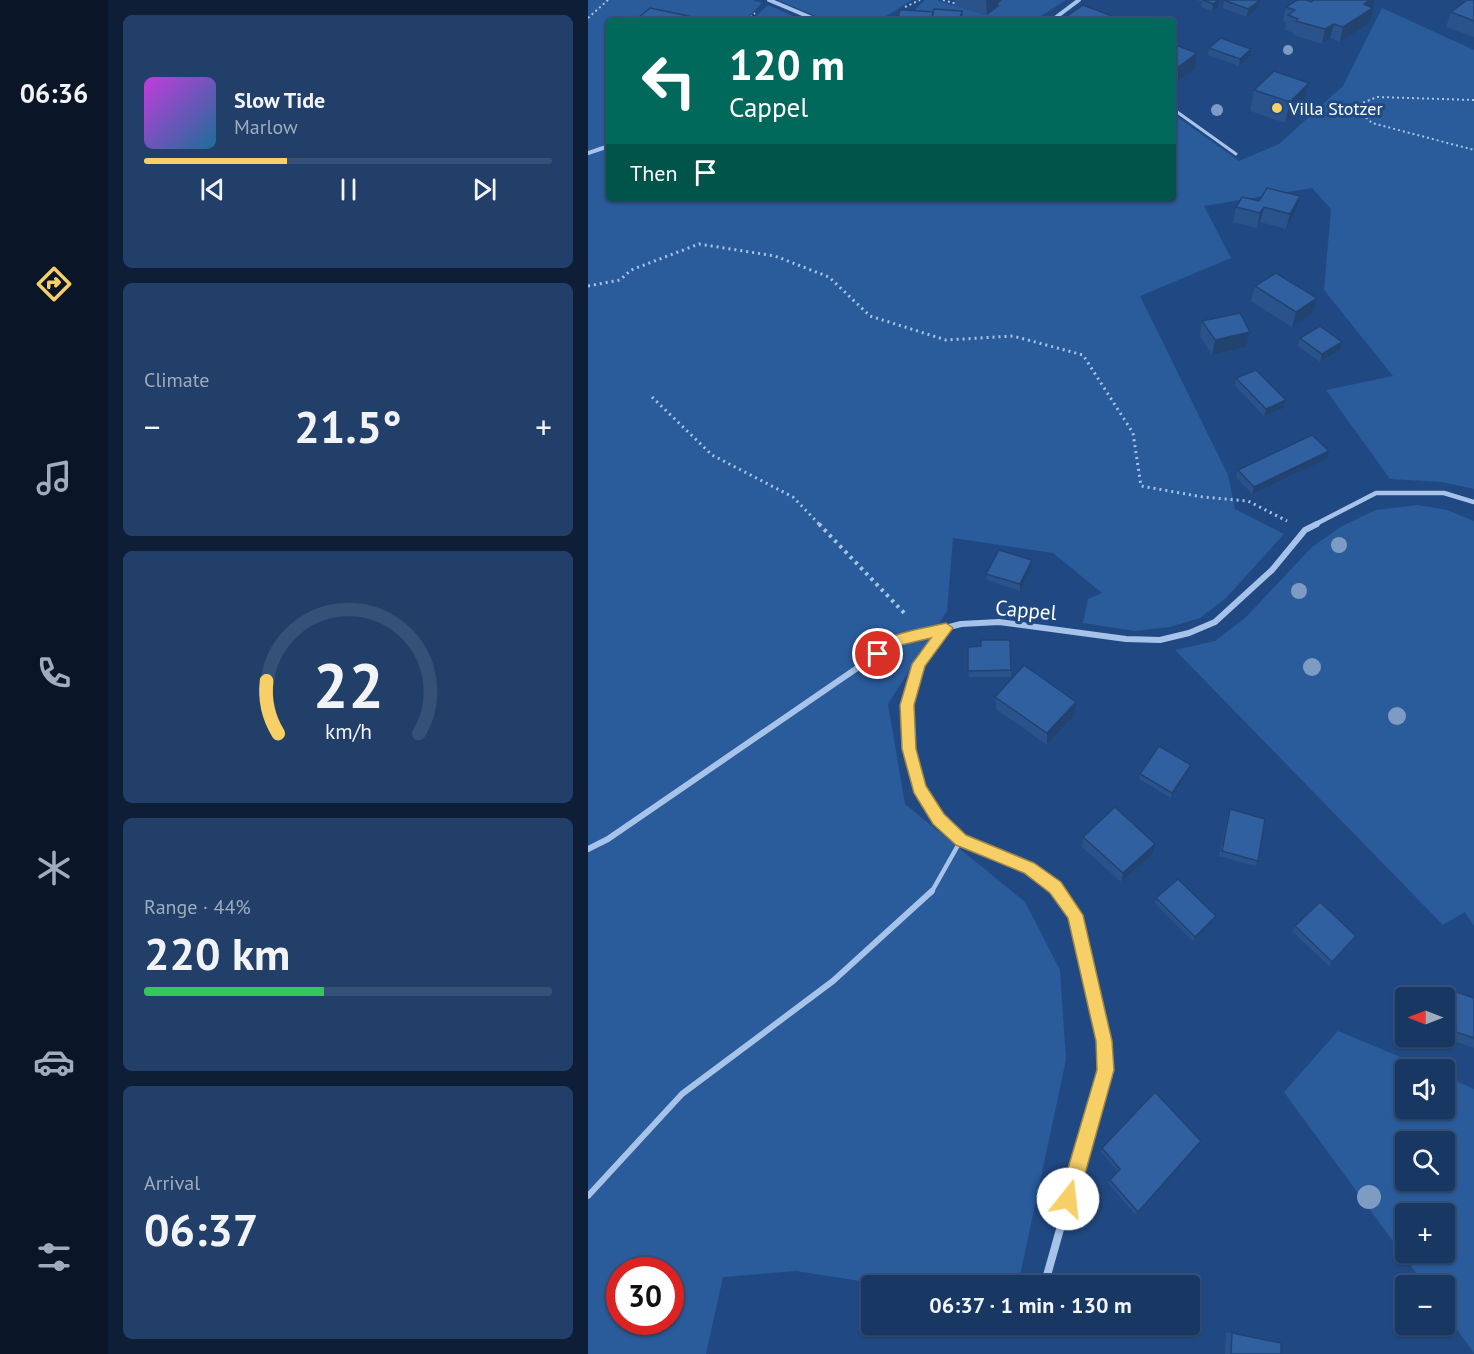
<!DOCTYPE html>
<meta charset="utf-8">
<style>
:root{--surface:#183762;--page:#213f68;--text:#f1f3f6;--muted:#9facbe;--line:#365177;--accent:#f6cf67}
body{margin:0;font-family:"PT Sans",sans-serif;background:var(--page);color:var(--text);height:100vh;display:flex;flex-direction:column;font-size:22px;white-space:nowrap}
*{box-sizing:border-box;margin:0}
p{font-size:20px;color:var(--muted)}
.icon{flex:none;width:33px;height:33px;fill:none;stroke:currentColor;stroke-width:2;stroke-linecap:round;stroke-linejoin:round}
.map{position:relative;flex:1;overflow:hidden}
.sheet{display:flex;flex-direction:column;gap:15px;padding:15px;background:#0d1e36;width:480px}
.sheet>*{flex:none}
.guide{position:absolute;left:18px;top:18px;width:570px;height:183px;border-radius:6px;box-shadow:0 2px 4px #0004,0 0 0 2px var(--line);background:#00695c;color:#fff;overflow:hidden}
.needle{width:39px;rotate:270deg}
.buttons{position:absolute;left:807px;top:987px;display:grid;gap:12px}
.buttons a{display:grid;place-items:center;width:60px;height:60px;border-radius:6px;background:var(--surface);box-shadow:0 2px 4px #0004,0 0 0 2px var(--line);font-size:30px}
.speed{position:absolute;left:18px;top:1257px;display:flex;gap:12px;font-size:30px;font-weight:700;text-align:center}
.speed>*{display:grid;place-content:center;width:78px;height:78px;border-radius:50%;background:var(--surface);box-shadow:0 2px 4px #0004,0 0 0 2px var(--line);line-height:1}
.speed .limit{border:9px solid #d22;background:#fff;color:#111}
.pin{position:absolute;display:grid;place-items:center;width:51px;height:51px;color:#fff;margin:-26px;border:3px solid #fff;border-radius:50%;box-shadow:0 2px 6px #0007}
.me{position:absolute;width:66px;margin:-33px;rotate:16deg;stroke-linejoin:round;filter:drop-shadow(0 0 4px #0008)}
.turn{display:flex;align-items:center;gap:21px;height:126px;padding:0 24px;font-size:27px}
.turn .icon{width:78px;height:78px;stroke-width:2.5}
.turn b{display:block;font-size:42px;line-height:51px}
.then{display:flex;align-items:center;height:57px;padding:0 24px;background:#0003;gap:12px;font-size:22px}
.big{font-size:45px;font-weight:700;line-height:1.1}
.sheet .card{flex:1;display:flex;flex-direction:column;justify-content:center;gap:9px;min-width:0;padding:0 21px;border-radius:9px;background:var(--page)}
.sheet .dial{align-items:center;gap:0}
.dial svg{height:156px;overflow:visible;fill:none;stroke:var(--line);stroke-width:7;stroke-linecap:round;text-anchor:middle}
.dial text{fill:var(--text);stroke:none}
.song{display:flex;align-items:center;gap:18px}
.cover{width:72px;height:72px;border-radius:9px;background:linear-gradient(135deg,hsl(290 70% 55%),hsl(200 70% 35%))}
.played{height:6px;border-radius:3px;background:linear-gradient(90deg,var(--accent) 35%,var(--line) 35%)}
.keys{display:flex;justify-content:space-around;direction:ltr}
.heat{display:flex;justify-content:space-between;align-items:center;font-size:33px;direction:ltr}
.charge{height:9px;border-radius:4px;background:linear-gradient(90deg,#34c759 44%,var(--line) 0)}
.trip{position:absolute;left:273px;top:1275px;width:339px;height:60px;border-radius:6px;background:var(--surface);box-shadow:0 2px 4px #0004,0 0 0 2px var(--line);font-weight:700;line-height:60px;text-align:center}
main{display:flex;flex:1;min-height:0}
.tabs{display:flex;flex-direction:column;width:108px;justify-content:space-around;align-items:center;background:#0a1627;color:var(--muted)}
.tabs .icon{width:42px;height:42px}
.tabs .on{color:var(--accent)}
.tabs b{font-size:27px;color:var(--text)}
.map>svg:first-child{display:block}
</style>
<main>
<nav class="tabs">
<b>06:36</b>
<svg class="icon on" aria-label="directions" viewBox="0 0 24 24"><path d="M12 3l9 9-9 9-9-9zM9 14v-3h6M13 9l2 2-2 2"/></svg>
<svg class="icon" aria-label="music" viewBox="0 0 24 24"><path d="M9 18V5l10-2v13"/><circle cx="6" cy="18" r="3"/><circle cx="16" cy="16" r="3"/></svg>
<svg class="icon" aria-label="phone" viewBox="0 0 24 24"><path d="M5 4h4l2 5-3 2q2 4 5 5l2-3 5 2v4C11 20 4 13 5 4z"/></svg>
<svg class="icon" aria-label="climate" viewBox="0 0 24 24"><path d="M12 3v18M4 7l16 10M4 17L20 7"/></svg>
<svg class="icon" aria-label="car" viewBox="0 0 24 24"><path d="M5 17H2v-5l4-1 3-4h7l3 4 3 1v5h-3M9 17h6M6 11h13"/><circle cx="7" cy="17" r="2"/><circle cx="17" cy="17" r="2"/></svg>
<svg class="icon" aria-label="filters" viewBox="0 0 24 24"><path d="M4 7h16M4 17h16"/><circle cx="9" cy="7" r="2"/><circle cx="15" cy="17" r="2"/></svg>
</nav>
<section class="sheet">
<div class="card">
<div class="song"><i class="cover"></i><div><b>Slow Tide</b><p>Marlow</p></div></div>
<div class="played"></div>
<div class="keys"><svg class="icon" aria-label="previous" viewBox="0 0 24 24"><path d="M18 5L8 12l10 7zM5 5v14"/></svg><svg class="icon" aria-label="pause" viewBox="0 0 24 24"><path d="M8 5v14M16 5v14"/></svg><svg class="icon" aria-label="next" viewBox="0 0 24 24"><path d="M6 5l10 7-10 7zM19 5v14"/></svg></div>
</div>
<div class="card"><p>Climate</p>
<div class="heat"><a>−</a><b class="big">21.5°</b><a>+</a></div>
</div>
<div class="card dial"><svg viewBox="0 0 100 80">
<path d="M14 69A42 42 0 1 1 86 69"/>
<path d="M14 69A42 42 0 0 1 8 42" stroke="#f6cf67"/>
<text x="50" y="56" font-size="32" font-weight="700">22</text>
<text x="50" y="72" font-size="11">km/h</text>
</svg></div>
<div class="card"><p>Range · 44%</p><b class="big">220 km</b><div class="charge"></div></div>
<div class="card"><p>Arrival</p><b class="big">06:37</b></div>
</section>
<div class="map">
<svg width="886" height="1354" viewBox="0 0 886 1354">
<rect width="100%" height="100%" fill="#204983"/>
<!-- green -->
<g fill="#2a5b9b" fill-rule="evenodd">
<path d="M0,0h164l10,3 -18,18h-135v177h564v-84l66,47 40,-17 64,-58 39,-78 92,42v439l-32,-7 -52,-3 -64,-89 67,-14 -69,-86 7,-81 -19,-21 -108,18 27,52 -91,38 88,179 7,34 49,25 -58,64 -26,20 -30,9 -35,4 -52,-8 5,-24 14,-6 -49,-40 -100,-15 -6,73 -59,93 17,100 120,98 35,68 6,90 -48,225 -126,1 -96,-15 -73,6 -17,77h-118zM32,1270h50v52h-50z"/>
<polygon points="189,0 324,0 290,21 240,21"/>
<polygon points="337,0 348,0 398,15 414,0 478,0 445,21 351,21 319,17"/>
<polygon points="180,5 216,21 163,21"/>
<polygon points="830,505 859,510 886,521 886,926 877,912 855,925 587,650 627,641 658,617 724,547 754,526 788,510"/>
<path d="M750,1031l91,38 -23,1v38h38l1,-32 29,13v264l-29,-40 -1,-27 -19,-1 -141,-193zM818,1142h38v38h-38zM818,1214h38v38h-38z"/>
</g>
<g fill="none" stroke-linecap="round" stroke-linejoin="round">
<!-- path-far2 -->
<g stroke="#a7c3e9" stroke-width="2" stroke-dasharray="2 3" stroke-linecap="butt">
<polyline points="355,0 369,4"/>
<polyline points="317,7 332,0"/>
<polyline points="0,18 20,0"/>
<polyline points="159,21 167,13"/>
<polyline points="886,100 789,97 774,103 773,113 784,123 886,150"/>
</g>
<!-- path-far1 -->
<g stroke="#a7c3e9" stroke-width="3" stroke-dasharray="2 4" stroke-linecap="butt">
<polyline points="0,286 32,280 43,270 111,244 187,256 241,277 282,316 358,340 425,336 495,355 545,433 553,486 615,497 660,501 699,521"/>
<polyline points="64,397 124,455 205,497 232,525"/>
</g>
<!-- path -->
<polyline stroke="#a7c3e9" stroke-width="4" stroke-dasharray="3 4.5" stroke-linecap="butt" points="231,524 319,616"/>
<!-- lane-far2 -->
<polyline stroke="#a7c3e9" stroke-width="3" points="585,109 648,154"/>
<!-- lane-far1 -->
<polyline stroke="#a7c3e9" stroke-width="4.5" points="343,893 373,840"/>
<!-- lane -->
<polyline stroke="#a7c3e9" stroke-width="6" points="0,1196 94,1094 245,981 344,891"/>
<!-- street-far3 -->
<g stroke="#a7c3e9" stroke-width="4">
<polyline points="181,0 231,21"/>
<polyline points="463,21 491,0"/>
<polyline points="0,153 21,146"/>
</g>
<!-- street-far2 -->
<polyline stroke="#a7c3e9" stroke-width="4.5" points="726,525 788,493 856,493 886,502"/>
<!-- street-far1 -->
<g stroke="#a7c3e9" stroke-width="6">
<path d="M358,629c-9,11 -22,23 -28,36 -25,54 -7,139 42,174 6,4 14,6 21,9 26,11 61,21 78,45"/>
<polyline points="0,849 20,839 310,640 373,624 411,622 538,639 572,640 601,633 627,622 684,570 717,530 729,524"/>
</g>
<!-- street -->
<polyline stroke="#a7c3e9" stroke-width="8" points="456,1286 517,1070 516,1041 487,915 470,891"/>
</g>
<!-- trees -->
<g fill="#7e9bc3">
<circle cx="700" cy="50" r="5"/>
<circle cx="629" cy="110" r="6"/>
<circle cx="751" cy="545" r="8"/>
<circle cx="711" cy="591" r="8"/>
<circle cx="724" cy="667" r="9"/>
<circle cx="809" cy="716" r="9"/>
<circle cx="781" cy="1197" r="12"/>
</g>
<!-- wall -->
<g fill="#29538a">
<polygon points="367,0 414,0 410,3 411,6 399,15 367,6"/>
<polygon points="609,0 631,0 630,8 624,11 613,7 614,2"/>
<polygon points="636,0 671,1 670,8 659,17 635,8"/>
<polygon points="726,0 787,0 782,23 752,42 742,38 734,44 705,35 706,33 697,30 698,23 695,21 698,7 723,2"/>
<polygon points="886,0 886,37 858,27 863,12"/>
<polygon points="621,48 663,49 662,56 651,66 620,55"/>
<polygon points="721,83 716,104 697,123 662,111 666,90"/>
<polygon points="654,197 708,211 698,229 672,222 669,228 645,222 648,207"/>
<polygon points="667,286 729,298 725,313 704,327 663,301"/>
<polygon points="614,321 658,347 624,355 612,336"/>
<polygon points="712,338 754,342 752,350 732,362 710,346"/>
<polygon points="648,378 696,408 676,416 647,386"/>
<polygon points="739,459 664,494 648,477 650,470"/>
<polygon points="444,567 432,591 399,580 398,574"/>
<polygon points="422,640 423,677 381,677 380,671 393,646"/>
<polygon points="407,697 487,714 459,745 408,709"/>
<polygon points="603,765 601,771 583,798 551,779 552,774"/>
<polygon points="642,809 670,861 667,866 631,856 640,815"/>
<polygon points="495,837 565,854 533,882 494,847"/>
<polygon points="568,898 628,916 626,920 605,941 567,903"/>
<polygon points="707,926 768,936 741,966 704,931"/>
<polygon points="860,989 886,998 886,1048 852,1036 856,1036 856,998 850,998 850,996"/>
<polygon points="567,1092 550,1212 547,1214 520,1183 530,1171 513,1152 514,1148"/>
<polygon points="638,1332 644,1333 693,1354 637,1354"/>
</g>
<!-- shaded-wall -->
<g fill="#224370">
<polygon points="398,0 414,0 410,3 411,6 399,15"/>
<polygon points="631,0 630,8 624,11 625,4"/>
<polygon points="782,0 787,0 782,23 752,42 755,27 776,4"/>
<polygon points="671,1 670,8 659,17 660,9"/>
<polygon points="374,11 375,21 371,21"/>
<polygon points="100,16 101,21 94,21"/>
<polygon points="524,16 524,21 517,21"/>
<polygon points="746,24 742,38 734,44 737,29"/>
<polygon points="663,49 662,56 651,66 652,59"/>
<polygon points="609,53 607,68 585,84 585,71"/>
<polygon points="721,83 716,104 697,123 702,102"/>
<polygon points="712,196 708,211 698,229 702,214"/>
<polygon points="676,207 672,222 669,228 672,213"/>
<polygon points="729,298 725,313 704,327 708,312"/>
<polygon points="662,332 658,347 624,355 627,340"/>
<polygon points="754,342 752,350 732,362 734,354"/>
<polygon points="698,400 696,408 676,416 678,409"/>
<polygon points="741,451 739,459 664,494 666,487"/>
<polygon points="444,560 444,567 432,591 432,584"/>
<polygon points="488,702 487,714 459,745 459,733"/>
<polygon points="603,765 601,771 583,798 584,793"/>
<polygon points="567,844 565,854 533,882 535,873"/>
<polygon points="628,916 626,920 605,941 607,937"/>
</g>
<!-- building -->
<g fill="#3060a0" stroke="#224370" stroke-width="1.5">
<polygon points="615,0 631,0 625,4"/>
<polygon points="636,0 669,0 671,1 660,9"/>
<polygon points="709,0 719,0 723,2 726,0 782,0 776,4 785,8 755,27 746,24 737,29 708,21 710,19 700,15 707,10 698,7"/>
<polygon points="879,0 886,0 886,21 863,12"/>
<polygon points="495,5 524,16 517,21 472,21"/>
<polygon points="62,8 100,16 94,21 46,21"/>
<polygon points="346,9 374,11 371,21 343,21"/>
<polygon points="312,10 316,10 345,12 343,21 309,21"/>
<polygon points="633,38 663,49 652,59 621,48"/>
<polygon points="585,44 609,53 585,71"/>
<polygon points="686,71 721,83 702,102 666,90"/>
<polygon points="679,188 712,196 702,214 676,207 672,213 648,207 654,197 671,201"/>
<polygon points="688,273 729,298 708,312 667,286"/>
<polygon points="652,313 662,332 627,340 614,321"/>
<polygon points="732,326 754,342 734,354 712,338"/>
<polygon points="668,370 698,400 678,409 648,378"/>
<polygon points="724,435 741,451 666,487 650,470"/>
<polygon points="411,550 444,560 432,584 398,574"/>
<polygon points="393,640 422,640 423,670 380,671 380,647 393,646"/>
<polygon points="436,665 488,702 459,733 407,697"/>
<polygon points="571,746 603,765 584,793 552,774"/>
<polygon points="527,807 567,844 535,873 495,837"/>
<polygon points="642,809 677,819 670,861 634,851"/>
<polygon points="590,879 628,916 607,937 568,898"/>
<polygon points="732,902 768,936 744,962 707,926"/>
<polygon points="860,989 886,998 886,1038 856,1028 856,1015"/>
<polygon points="567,1092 613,1141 550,1212 522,1180 532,1169 514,1148"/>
<polygon points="644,1333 693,1343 693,1354 643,1354"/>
</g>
<!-- route -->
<path fill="#f6cf67" stroke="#a08743" stroke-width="1.5" d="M358,623l7,5 -28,38 -11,39 2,44 10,37 18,28 22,21 68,28 27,19 22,33 29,126 2,29 -36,129 -3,7 -7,2 -6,-2 -3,-7 38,-129 -1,-29 -28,-123 -18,-25 -26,-20 -68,-28 -23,-21 -19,-31 -12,-44 -2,-44 12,-41 19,-26 -30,7 -23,14 -6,-5c12,-23 52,-25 74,-31z"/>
<!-- markers -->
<circle fill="#f6cf67" stroke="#204983" stroke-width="2" cx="689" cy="108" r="6"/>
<g text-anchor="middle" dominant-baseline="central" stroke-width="6" stroke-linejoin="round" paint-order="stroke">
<!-- far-poi labels -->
<g font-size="18" fill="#fff" stroke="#204983" text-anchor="start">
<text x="701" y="108">Villa Stotzer</text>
</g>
<!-- street labels -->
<g font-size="21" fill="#fff" stroke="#204983">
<text transform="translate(438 610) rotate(5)">Cappel</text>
</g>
</g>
</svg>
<div class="buttons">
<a><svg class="needle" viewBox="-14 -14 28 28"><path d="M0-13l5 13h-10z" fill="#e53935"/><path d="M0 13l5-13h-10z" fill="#9facbe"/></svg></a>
<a><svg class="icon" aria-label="sound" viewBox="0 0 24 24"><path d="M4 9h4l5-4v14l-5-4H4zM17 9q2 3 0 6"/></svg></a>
<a><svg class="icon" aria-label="search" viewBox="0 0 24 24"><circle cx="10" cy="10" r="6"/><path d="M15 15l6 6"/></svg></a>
<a>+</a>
<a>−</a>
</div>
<div class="speed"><div class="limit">30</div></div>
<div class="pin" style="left:290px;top:654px;background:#d93025"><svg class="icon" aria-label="arrive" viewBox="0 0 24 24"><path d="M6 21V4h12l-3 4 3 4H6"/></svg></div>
<svg class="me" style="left:480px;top:1199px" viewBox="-20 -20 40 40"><circle r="19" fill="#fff"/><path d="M0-13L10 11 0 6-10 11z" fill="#f6cf67"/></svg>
<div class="trip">06:37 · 1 min · 130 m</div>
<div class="guide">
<div class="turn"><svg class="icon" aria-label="left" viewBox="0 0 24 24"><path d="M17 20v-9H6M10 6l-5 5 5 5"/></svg><div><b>120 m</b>Cappel</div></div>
<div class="then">Then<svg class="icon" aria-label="arrive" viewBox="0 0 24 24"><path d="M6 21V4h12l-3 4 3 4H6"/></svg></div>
</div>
</div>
</main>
